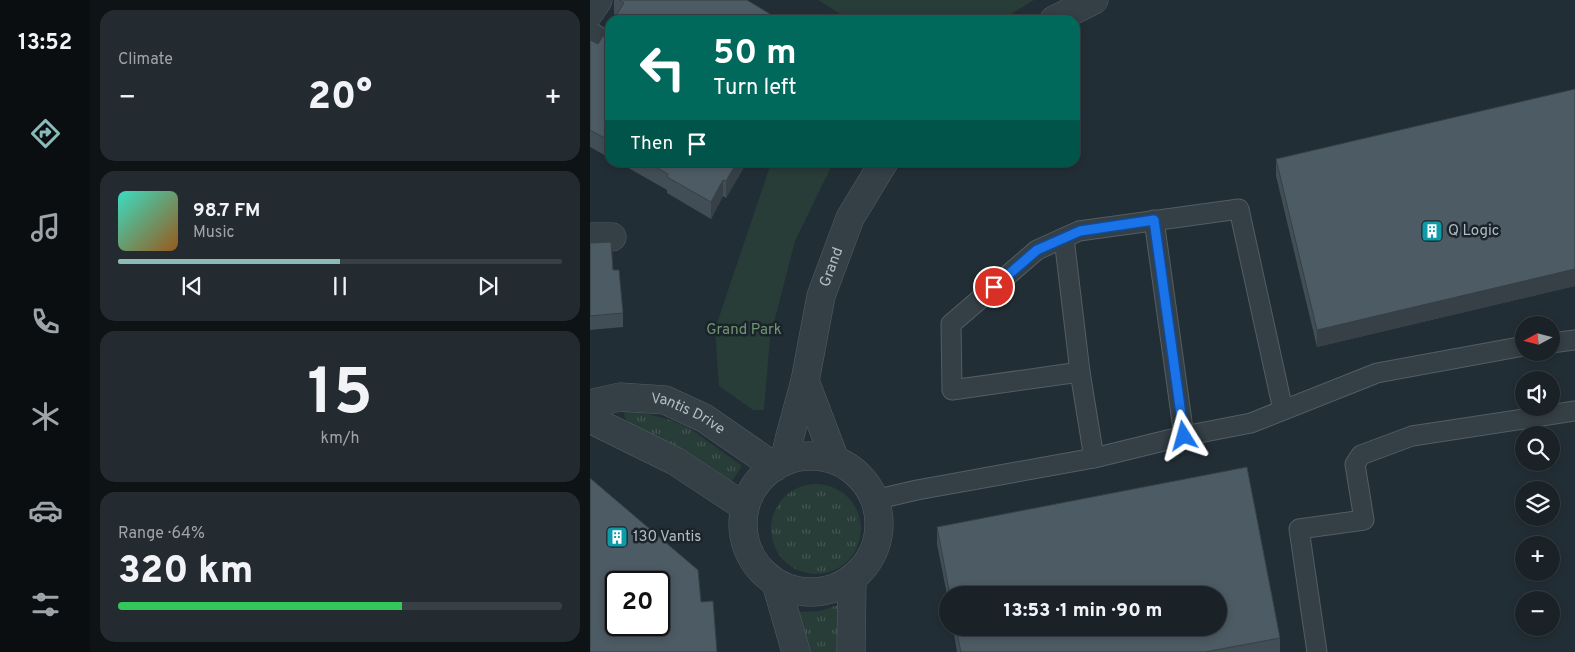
<!DOCTYPE html>
<meta charset="utf-8">
<style>
:root{--surface:#1a2228;--page:#232a30;--text:#f1f3f6;--muted:#9fa4a8;--line:#383f45;--accent:#8bbbb9}
body{margin:0;font-family:Overpass,sans-serif;background:var(--page);color:var(--text);height:100vh;display:flex;flex-direction:column;font-size:19px;white-space:nowrap}
*{box-sizing:border-box;margin:0}
p{font-size:16px;color:var(--muted)}
.icon{flex:none;width:28px;height:28px;fill:none;stroke:currentColor;stroke-width:2;stroke-linecap:round;stroke-linejoin:round}
.map{position:relative;flex:1;overflow:hidden}
.details{display:flex;flex-direction:column;gap:10px;padding:10px;background:#0e1316;width:500px}
.details>*{flex:none}
.hud{position:absolute;left:15px;top:15px;width:475px;height:152px;border-radius:15px;box-shadow:0 2px 8px #0003,0 0 0 1px var(--line);background:#00695c;color:#fff;overflow:hidden}
.needle{width:32px;rotate:263deg}
.controls{position:absolute;left:925px;top:316px;display:grid;gap:10px}
.controls a{display:grid;place-items:center;width:45px;height:45px;border-radius:50%;background:var(--surface);box-shadow:0 2px 8px #0003,0 0 0 1px var(--line);font-size:25px}
.speed{position:absolute;left:15px;top:571px;display:flex;gap:10px;font-size:25px;font-weight:700;text-align:center}
.speed>*{display:grid;place-content:center;width:65px;height:65px;border-radius:50%;background:var(--surface);box-shadow:0 2px 8px #0003,0 0 0 1px var(--line);line-height:1}
.speed .limit{border:2px solid #111;border-radius:8px;background:#fff;color:#111}
.pin{position:absolute;display:grid;place-items:center;width:42px;height:42px;color:#fff;margin:-21px;border:2px solid #fff;border-radius:50%;box-shadow:0 1px 5px #0007}
.me{position:absolute;width:55px;margin:-28px;rotate:352deg;stroke-linejoin:round;filter:drop-shadow(0 0 4px #0008)}
.turn{display:flex;align-items:center;gap:18px;height:105px;padding:0 25px;font-size:22px}
.turn .icon{width:65px;height:65px;stroke-width:2.5}
.turn b{display:block;font-size:35px;line-height:42px}
.then{display:flex;align-items:center;height:48px;padding:0 25px;background:#0003;gap:10px;font-size:19px}
.big{font-size:38px;font-weight:800;line-height:1.1}
.details .tile{flex:1;display:flex;flex-direction:column;justify-content:center;gap:8px;min-width:0;padding:0 18px;border-radius:15px;background:var(--page)}
.details .dial{align-items:center;gap:0}
.dial b{font-size:65px;line-height:1}
.song{display:flex;align-items:center;gap:15px}
.cover{width:60px;height:60px;border-radius:8px;background:linear-gradient(135deg,hsl(170 70% 55%),hsl(30 70% 35%))}
.played{height:5px;border-radius:2px;background:linear-gradient(90deg,var(--accent) 50%,var(--line) 50%)}
.keys{display:flex;justify-content:space-around;direction:ltr}
.heat{display:flex;justify-content:space-between;align-items:center;font-size:28px;direction:ltr}
.charge{height:8px;border-radius:4px;background:linear-gradient(90deg,#34c759 64%,var(--line) 0)}
.trip{position:absolute;left:349px;top:586px;width:288px;height:50px;border-radius:25px;background:var(--surface);box-shadow:0 2px 8px #0003,0 0 0 1px var(--line);font-weight:800;line-height:50px;text-align:center}
main{display:flex;flex:1;min-height:0}
.dock{display:flex;flex-direction:column;width:90px;justify-content:space-around;align-items:center;background:#0a0e10;color:var(--muted)}
.dock .icon{width:35px;height:35px}
.dock .active{color:var(--accent)}
.dock b{font-size:22px;color:var(--text)}
.map>svg:first-child{display:block}
</style>
<main>
<nav class="dock">
<b>13:52</b>
<svg class="icon active" aria-label="directions" viewBox="0 0 24 24"><path d="M12 3l9 9-9 9-9-9zM9 14v-3h6M13 9l2 2-2 2"/></svg>
<svg class="icon" aria-label="music" viewBox="0 0 24 24"><path d="M9 18V5l10-2v13"/><circle cx="6" cy="18" r="3"/><circle cx="16" cy="16" r="3"/></svg>
<svg class="icon" aria-label="phone" viewBox="0 0 24 24"><path d="M5 4h4l2 5-3 2q2 4 5 5l2-3 5 2v4C11 20 4 13 5 4z"/></svg>
<svg class="icon" aria-label="climate" viewBox="0 0 24 24"><path d="M12 3v18M4 7l16 10M4 17L20 7"/></svg>
<svg class="icon" aria-label="car" viewBox="0 0 24 24"><path d="M5 17H2v-5l4-1 3-4h7l3 4 3 1v5h-3M9 17h6M6 11h13"/><circle cx="7" cy="17" r="2"/><circle cx="17" cy="17" r="2"/></svg>
<svg class="icon" aria-label="filters" viewBox="0 0 24 24"><path d="M4 7h16M4 17h16"/><circle cx="9" cy="7" r="2"/><circle cx="15" cy="17" r="2"/></svg>
</nav>
<section class="details">
<div class="tile"><p>Climate</p>
<div class="heat"><a>−</a><b class="big">20°</b><a>+</a></div>
</div>
<div class="tile">
<div class="song"><i class="cover"></i><div><b>98.7 FM</b><p>Music</p></div></div>
<div class="played"></div>
<div class="keys"><svg class="icon" aria-label="previous" viewBox="0 0 24 24"><path d="M18 5L8 12l10 7zM5 5v14"/></svg><svg class="icon" aria-label="pause" viewBox="0 0 24 24"><path d="M8 5v14M16 5v14"/></svg><svg class="icon" aria-label="next" viewBox="0 0 24 24"><path d="M6 5l10 7-10 7zM19 5v14"/></svg></div>
</div>
<div class="tile dial"><b>15</b><p>km/h</p></div>
<div class="tile"><p>Range · 64%</p><b class="big">320 km</b><div class="charge"></div></div>
</section>
<div class="map">
<svg width="985" height="652" viewBox="0 0 985 652">
<defs>
<pattern id="grass-tufts" width="24" height="20" patternUnits="userSpaceOnUse" patternTransform="scale(1.25)"><rect width="24" height="20" fill="#283c38"/><path d="M3 7l-1-3M5 7V3M7 7l1-3M15 17l-1-3M17 17v-4M19 17l1-3" fill="none" stroke="#455653"/></pattern>
</defs>
<rect width="100%" height="100%" fill="#222e35"/>
<!-- grass -->
<g fill="url(#grass-tufts)">
<polygon points="39,409 80,420 98,427 152,466 138,487 40,424 35,418 34,412"/>
<circle cx="226" cy="529" r="45"/>
<polygon points="245,606 251,606 251,652 220,652 208,619 210,612 230,611"/>
</g>
<!-- green -->
<g fill="#283c38">
<polygon points="228,0 444,0 411,20 254,20 255,17"/>
<polygon points="181,163 243,163 205,241 180,338 174,410 163,410 129,386 125,329"/>
</g>
<g fill="none" stroke-linecap="round" stroke-linejoin="round">
<!-- service casing -->
<g stroke="#535d64" stroke-width="21">
<g id="service">
<polyline points="0,31 20,44"/>
<polyline points="564,220 594,436"/>
<polyline points="474,238 490,372"/>
<polyline points="961,343 985,340"/>
<polyline points="504,458 490,372 362,390 361,324 447,250 489,231 649,209 693,410"/>
<polyline points="284,500 327,490 504,458 594,436 661,423 787,373 934,346"/>
<polyline points="727,652 709,529 774,520 765,464 771,455 822,436 985,411"/>
</g>
</g>
<!-- minor casing -->
<g stroke="#535d64" stroke-width="29">
<g id="minor">
<polyline points="0,12 8,0"/>
<polyline points="464,20 504,0"/>
<polyline points="0,237 22,237"/>
<polyline points="215,381 245,460"/>
<path id="s1" d="M194,462l6,-26 15,-55 16,-85 29,-78 34,-56"/>
</g>
</g>
<!-- tertiary casing -->
<g stroke="#535d64" stroke-width="29">
<g id="tertiary">
<path id="s2" d="M0,404l30,-7 45,3 39,18 71,49"/>
<polyline points="0,419 85,461 155,507"/>
<circle cx="221" cy="524" r="68"/>
<polyline points="186,583 206,652"/>
<polyline points="261,652 262,579"/>
</g>
</g>
<!-- service -->
<use href="#service" stroke="#353f46" stroke-width="19"/>
<!-- minor -->
<use href="#minor" stroke="#353f46" stroke-width="28"/>
<!-- tertiary -->
<use href="#tertiary" stroke="#353f46" stroke-width="28"/>
</g>
<!-- wall -->
<g fill="#424e56">
<polygon points="24,0 157,0 190,20 25,20 25,17 26,15 24,14"/>
<polygon points="20,38 20,158 0,147 0,40 8,44"/>
<polygon points="985,89 985,286 727,347 686,176 686,159"/>
<polygon points="28,162 157,162 136,198 133,196 121,219 77,193 77,190"/>
<polygon points="0,241 1,243 23,270 33,313 33,327 0,330"/>
<polygon points="657,467 690,638 690,652 367,652 363,628 628,628 628,595 358,595 358,600 347,544 347,527"/>
</g>
<!-- shaded-wall -->
<g fill="#364046">
<polygon points="147,162 157,162 136,198 136,181"/>
<polygon points="133,180 133,196 121,219 121,202"/>
<polygon points="985,269 985,286 727,347 727,330"/>
</g>
<!-- building -->
<g fill="#4d5b64" stroke="#364046" fill-rule="evenodd">
<polygon points="29,0 157,0 190,20 28,20 25,17 34,3"/>
<polygon points="198,14 208,20 195,20"/>
<polygon points="13,36 20,38 20,141 0,130 0,40 8,44"/>
<polygon points="985,89 985,269 727,330 686,159"/>
<polygon points="57,162 147,162 136,181 133,180 121,202 77,177 78,174"/>
<polygon points="0,241 1,243 21,242 23,270 29,270 33,313 0,316"/>
<polygon points="657,467 690,638 615,652 371,652 366,628 628,628 628,595 360,595 347,527"/>
<path d="M0,478l108,92 3,32 12,-1 4,51h-127zM26,582h43v43h-43z"/>
</g>
<g fill="none" stroke-linecap="round" stroke-linejoin="round">
<!-- route casing -->
<g stroke="#114b97" stroke-width="12">
<polyline id="route" points="404,287 447,250 490,231 564,220 594,436"/>
</g>
<!-- route -->
<use href="#route" stroke="#1a73e8" stroke-width="9"/>
</g>
<!-- icons -->
<defs>
<g id="building-square" transform="scale(1.125)"><rect x="-9" y="-9" width="18" height="18" rx="4" fill="#0f9aa8" stroke="#1b242b"/><path d="M-4-6H4V6H1V3H-1V6H-4ZM-2.5-4.3h1.7v1.8h-1.7ZM.8-4.3h1.7v1.8H.8ZM-2.5-1h1.7V.8h-1.7ZM.8-1h1.7V.8H.8Z" fill="#fff"/></g>
</defs>
<g fill-rule="evenodd">
<use href="#building-square" x="842" y="231"/>
<use href="#building-square" x="27" y="537"/>
</g>
<g text-anchor="middle" dominant-baseline="central" stroke-width="5" stroke-linejoin="round" paint-order="stroke">
<!-- poi labels -->
<g font-size="15" fill="#b0bbc3" stroke="#1b242b" text-anchor="start">
<text x="858" y="231">Q Logic</text>
<text x="43" y="537">130 Vantis</text>
</g>
<!-- street labels -->
<g font-size="15" fill="#b0bbc3" stroke="#1b242b">
<text stroke="none"><textPath href="#s1" startOffset="201">Grand</textPath></text>
<text stroke="none"><textPath href="#s2" startOffset="102">Vantis Drive</textPath></text>
</g>
<!-- park labels -->
<g font-size="15" fill="#719672" stroke="#1b242b">
<text x="154" y="330">Grand Park</text>
</g>
</g>
</svg>
<div class="controls">
<a><svg class="needle" viewBox="-14 -14 28 28"><path d="M0-13l5 13h-10z" fill="#e53935"/><path d="M0 13l5-13h-10z" fill="#9fa4a8"/></svg></a>
<a><svg class="icon" aria-label="sound" viewBox="0 0 24 24"><path d="M4 9h4l5-4v14l-5-4H4zM17 9q2 3 0 6"/></svg></a>
<a><svg class="icon" aria-label="search" viewBox="0 0 24 24"><circle cx="10" cy="10" r="6"/><path d="M15 15l6 6"/></svg></a>
<a><svg class="icon" aria-label="layers" viewBox="0 0 24 24"><path d="M12 4l9 5-9 5-9-5zM3 14l9 5 9-5"/></svg></a>
<a>+</a>
<a>−</a>
</div>
<div class="speed"><div class="limit">20</div></div>
<div class="pin" style="left:404px;top:287px;background:#d93025"><svg class="icon" aria-label="arrive" viewBox="0 0 24 24"><path d="M6 21V4h12l-3 4 3 4H6"/></svg></div>
<svg class="me" style="left:594px;top:436px" viewBox="-20 -20 40 40"><path d="M0-17L14 15 0 8-14 15z" fill="#1a73e8" stroke="#fff" stroke-width="4"/></svg>
<div class="trip">13:53 · 1 min · 90 m</div>
<div class="hud">
<div class="turn"><svg class="icon" aria-label="left" viewBox="0 0 24 24"><path d="M17 20v-9H6M10 6l-5 5 5 5"/></svg><div><b>50 m</b>Turn left</div></div>
<div class="then">Then<svg class="icon" aria-label="arrive" viewBox="0 0 24 24"><path d="M6 21V4h12l-3 4 3 4H6"/></svg></div>
</div>
</div>
</main>
